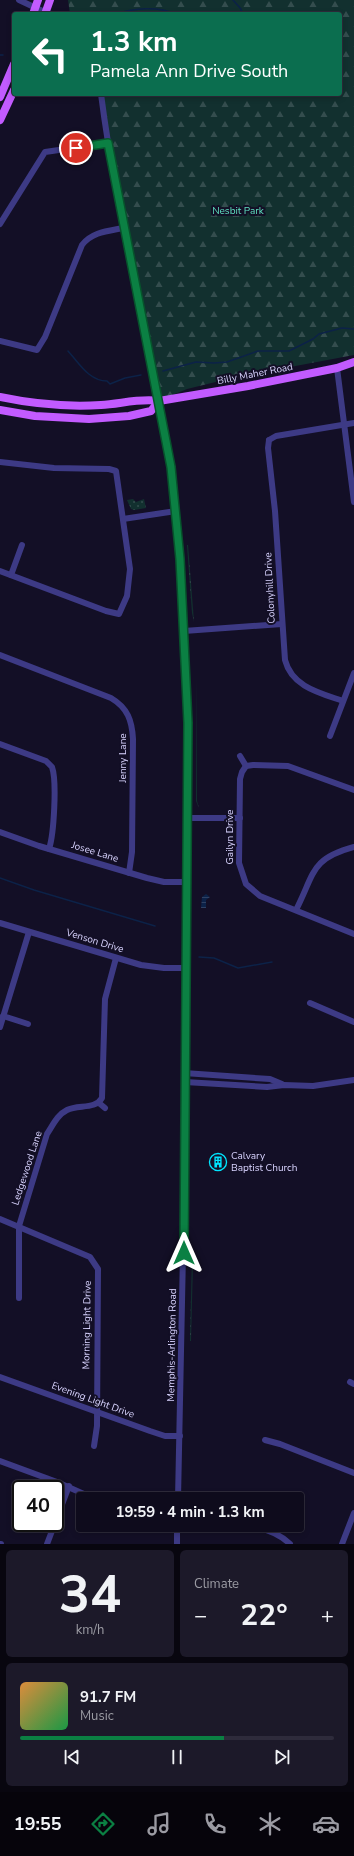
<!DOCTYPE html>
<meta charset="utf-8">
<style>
:root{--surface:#0e0b1c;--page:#1c1929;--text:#f1f3f6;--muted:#9b9ba3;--line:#2e2b3b;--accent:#0b8043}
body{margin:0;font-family:"Nunito Sans",sans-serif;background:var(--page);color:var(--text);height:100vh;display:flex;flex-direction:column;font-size:15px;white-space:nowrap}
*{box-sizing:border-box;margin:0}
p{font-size:13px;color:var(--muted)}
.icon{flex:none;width:22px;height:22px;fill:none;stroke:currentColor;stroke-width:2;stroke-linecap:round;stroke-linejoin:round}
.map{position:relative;height:1544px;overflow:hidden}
.details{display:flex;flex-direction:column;gap:6px;padding:6px;background:#08060f;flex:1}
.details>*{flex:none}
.banner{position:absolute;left:12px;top:12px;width:330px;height:84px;border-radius:4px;box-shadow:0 2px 6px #0003,0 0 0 1px var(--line);background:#0b6e4f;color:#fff;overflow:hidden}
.speed{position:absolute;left:12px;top:1480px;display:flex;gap:8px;font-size:20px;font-weight:700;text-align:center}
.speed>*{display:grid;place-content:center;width:52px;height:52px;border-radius:50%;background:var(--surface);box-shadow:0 2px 6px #0003,0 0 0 1px var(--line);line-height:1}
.speed .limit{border:2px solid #111;border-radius:6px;background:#fff;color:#111}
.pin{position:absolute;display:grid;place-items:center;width:34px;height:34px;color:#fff;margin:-17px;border:2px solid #fff;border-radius:50%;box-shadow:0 1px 4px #0007}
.me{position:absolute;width:44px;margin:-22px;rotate:0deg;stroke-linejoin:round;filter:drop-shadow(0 0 3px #0008)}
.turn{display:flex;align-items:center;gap:14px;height:84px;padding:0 12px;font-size:18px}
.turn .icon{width:52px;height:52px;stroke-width:2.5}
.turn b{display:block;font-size:28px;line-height:34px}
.big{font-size:30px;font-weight:700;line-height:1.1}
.details .card{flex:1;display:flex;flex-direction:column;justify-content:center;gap:6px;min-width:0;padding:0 14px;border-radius:6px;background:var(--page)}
.details .dial{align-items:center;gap:0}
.dial b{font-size:52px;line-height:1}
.song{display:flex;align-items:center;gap:12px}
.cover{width:48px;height:48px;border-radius:6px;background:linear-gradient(135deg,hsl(30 70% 55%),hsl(140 70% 35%))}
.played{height:4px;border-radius:2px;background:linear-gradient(90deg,var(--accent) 65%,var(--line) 65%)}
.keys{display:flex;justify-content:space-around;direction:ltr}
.heat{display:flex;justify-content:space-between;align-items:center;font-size:22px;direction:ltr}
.details .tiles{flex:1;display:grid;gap:6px;grid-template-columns:1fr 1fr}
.card:last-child{grid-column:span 2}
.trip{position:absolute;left:76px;top:1492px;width:228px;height:40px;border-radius:4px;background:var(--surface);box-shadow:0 2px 6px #0003,0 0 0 1px var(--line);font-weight:700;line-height:40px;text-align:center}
.dock{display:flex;height:64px;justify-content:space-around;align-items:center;background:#06040b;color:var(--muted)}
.dock .icon{width:28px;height:28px}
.dock .active{color:var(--accent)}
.dock b{font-size:18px;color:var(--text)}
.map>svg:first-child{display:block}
</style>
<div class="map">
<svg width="354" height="1544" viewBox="0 0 354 1544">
<defs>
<pattern id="grass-dots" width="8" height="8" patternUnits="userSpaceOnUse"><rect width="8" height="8" fill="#12302f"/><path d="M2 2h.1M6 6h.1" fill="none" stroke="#344d4e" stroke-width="1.8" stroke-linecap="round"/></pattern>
<pattern id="forest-firs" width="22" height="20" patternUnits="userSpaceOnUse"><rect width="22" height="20" fill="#12302f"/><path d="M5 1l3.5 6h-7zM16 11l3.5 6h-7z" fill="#344d4e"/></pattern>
<pattern id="water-rules" width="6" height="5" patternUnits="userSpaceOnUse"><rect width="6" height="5" fill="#0c2248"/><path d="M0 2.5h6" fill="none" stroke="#2f4163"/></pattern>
</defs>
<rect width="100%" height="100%" fill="#130f26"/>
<!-- grass -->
<g fill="url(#grass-dots)">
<polygon points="133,499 136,502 144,499 146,508 134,510 131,509 127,500"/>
<polygon points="187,545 188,545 194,622 192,613"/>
<polygon points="197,678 197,801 199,808 196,801"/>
<polygon points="192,1255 193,1261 191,1341 190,1341"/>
</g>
<!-- forest -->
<polygon fill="url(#forest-firs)" points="68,0 354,0 354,355 236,377 187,389 158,401 99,94 340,94 340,14 70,14"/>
<!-- water -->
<polygon fill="url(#water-rules)" points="206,894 210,897 206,900 206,908 201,908 202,897"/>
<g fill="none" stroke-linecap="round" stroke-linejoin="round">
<!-- stream -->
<g stroke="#0c2248" stroke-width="1.5">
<polyline points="233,0 241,9 242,14"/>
<path d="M117,14c16,-6 42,-8 58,0"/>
<polyline points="0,55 3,55"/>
<path d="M68,351c11,12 21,30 39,30l3,3 15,-6 16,-3"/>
<polyline points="163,371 196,362 214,363 227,362 258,351 289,351 313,339 319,334 342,328 354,329"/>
<polyline points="0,878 34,890 155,926"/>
<polyline points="199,957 214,958 238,968 272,962"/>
</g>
<!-- minor -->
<g stroke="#3d3a85" stroke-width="6">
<polyline points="19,0 49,14"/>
<path d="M101,94c16,125 49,247 69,371 7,42 9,84 12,126 3,52 6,103 6,155l-5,507 -5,246"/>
<polyline points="0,224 45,152 107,143"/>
<path d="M0,341l37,9 8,-13 37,-92c10,-13 26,-14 41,-17"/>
<polyline points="337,368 354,502"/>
<path d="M269,440l-1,8 7,63 10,149c7,27 35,33 58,41"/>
<polyline points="269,440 276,436 354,423"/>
<polyline points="0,462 54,468 109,469 116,471 130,569 127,596 119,614 106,611 0,571"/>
<polyline points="123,519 176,511"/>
<polyline points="11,575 22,545"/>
<polyline points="184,631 282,624"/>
<path d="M0,655l111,43c17,10 21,23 22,41l-1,113 -3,21"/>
<polyline points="330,736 354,673"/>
<path d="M0,744l46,17 6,6c5,14 2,67 -3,82"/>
<polyline points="240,756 246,766"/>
<polyline points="246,766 242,772 240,779 239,863 246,884 260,896 354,934"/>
<polyline points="246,766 253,765 288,766 354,790"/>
<polyline points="187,818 240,818"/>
<polyline points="0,832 39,846 147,878 164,882 186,882"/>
<path d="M296,910c19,-37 14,-51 58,-63"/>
<polyline points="0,923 141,965 164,968 185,968"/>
<polyline points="310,1003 354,1022"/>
<polyline points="3,1016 28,1024"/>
<polyline points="0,1027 29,932"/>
<polyline points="184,1073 270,1079 282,1084"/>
<polyline points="185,1082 267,1087 284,1085 313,1086 354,1080"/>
<polyline points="99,1103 105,1108"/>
<polyline points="0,1219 90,1257 98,1269 97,1426 94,1446"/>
<path d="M19,1298v-72l28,-92c6,-9 10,-19 20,-24 11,-6 28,0 35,-12l3,-99 11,-41"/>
<polyline points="0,1377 150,1431 165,1436 180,1436"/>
<polyline points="350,1382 354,1384"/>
<polyline points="265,1440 280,1444 354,1473"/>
<polyline points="0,1461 57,1482 95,1499"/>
<polyline points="55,1523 69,1486"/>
<path d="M206,1525c30,1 61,-3 84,19"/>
<polyline points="0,1544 1,1544"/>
<polyline points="47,1544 55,1523"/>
<polyline points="177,1544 177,1525"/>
<polyline points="342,1544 354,1513"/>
</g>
<!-- major -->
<g stroke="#c25bff" stroke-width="8">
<polyline points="33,14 38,0"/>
<polyline points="45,14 50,0"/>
<polyline points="0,97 14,64"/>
<polyline points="0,120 14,90"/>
<path d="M0,397c33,7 68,10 101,8 19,-1 39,-7 58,-4l89,-15 89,-18 17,-6"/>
<polyline points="0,410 35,416 89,419 129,416 151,411 159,401"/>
</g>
</g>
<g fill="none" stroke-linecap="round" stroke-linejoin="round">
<!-- route casing -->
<g stroke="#07532c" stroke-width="10">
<polyline id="route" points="76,148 108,143 171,467 180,559 188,723 184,1253"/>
</g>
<!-- route -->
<use href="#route" stroke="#0b8043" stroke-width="7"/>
</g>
<!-- icons -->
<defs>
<g id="building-ring" transform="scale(0.9)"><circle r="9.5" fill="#130f26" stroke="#00e5ff" stroke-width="1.5"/><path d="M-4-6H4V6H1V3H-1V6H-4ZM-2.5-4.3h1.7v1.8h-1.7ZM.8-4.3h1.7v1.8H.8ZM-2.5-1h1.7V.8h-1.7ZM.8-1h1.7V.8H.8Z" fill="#00e5ff"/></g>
</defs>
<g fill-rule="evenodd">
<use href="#building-ring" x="218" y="1162"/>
</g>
<g text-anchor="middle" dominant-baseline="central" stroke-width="4" stroke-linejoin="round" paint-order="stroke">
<!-- park labels -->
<g font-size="10" fill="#5fe0c0" stroke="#130f26">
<text x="238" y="211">Nesbit Park</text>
</g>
<!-- street labels -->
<g font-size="10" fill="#d9d4ff" stroke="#130f26">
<text transform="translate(255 374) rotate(-11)">Billy Maher Road</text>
<text transform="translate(270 588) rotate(-93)">Colonyhill Drive</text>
<text transform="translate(123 758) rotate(-90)">Jenny Lane</text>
<text transform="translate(230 837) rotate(-90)">Gailyn Drive</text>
<text transform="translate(95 852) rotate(17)">Josee Lane</text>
<text transform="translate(95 941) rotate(17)">Venson Drive</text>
<text transform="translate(27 1168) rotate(-72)">Ledgewood Lane</text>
<text transform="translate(87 1325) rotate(-89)">Morning Light Drive</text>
<text transform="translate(172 1345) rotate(-89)">Memphis-Arlington Road</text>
<text transform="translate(93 1400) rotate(20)">Evening Light Drive</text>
</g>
<!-- poi labels -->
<g font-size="10" fill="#d9d4ff" stroke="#130f26" text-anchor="start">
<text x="231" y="1156">Calvary<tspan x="231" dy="12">Baptist Church</tspan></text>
</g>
</g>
</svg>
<div class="speed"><div class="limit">40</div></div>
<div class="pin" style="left:76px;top:148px;background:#d93025"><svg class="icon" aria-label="arrive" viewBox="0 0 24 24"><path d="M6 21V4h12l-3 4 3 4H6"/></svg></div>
<svg class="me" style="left:184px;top:1253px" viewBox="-20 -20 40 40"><path d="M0-17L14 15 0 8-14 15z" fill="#0b8043" stroke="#fff" stroke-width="4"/></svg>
<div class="trip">19:59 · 4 min · 1.3 km</div>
<div class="banner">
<div class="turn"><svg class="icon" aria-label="left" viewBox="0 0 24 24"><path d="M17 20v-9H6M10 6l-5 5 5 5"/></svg><div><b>1.3 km</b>Pamela Ann Drive South</div></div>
</div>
</div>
<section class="details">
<div class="tiles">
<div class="card dial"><b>34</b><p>km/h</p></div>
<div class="card"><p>Climate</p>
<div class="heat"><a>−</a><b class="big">22°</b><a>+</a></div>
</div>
<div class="card">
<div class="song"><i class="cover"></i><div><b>91.7 FM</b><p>Music</p></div></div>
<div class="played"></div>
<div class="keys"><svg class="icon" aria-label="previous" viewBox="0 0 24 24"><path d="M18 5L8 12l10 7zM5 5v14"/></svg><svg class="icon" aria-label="pause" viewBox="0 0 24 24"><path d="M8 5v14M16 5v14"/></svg><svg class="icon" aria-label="next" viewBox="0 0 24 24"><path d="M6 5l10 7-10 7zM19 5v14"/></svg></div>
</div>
</div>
</section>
<nav class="dock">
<b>19:55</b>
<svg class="icon active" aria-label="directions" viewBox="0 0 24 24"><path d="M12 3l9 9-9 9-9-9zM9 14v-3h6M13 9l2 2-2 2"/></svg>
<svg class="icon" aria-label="music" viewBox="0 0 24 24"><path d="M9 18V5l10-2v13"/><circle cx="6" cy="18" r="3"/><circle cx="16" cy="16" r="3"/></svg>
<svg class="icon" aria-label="phone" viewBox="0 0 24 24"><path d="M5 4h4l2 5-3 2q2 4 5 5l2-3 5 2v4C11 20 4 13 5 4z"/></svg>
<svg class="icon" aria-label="climate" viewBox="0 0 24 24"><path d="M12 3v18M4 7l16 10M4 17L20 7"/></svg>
<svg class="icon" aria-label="car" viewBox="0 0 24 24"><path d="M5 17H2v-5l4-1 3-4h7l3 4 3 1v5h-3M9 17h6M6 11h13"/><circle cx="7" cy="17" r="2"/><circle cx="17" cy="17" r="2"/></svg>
</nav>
